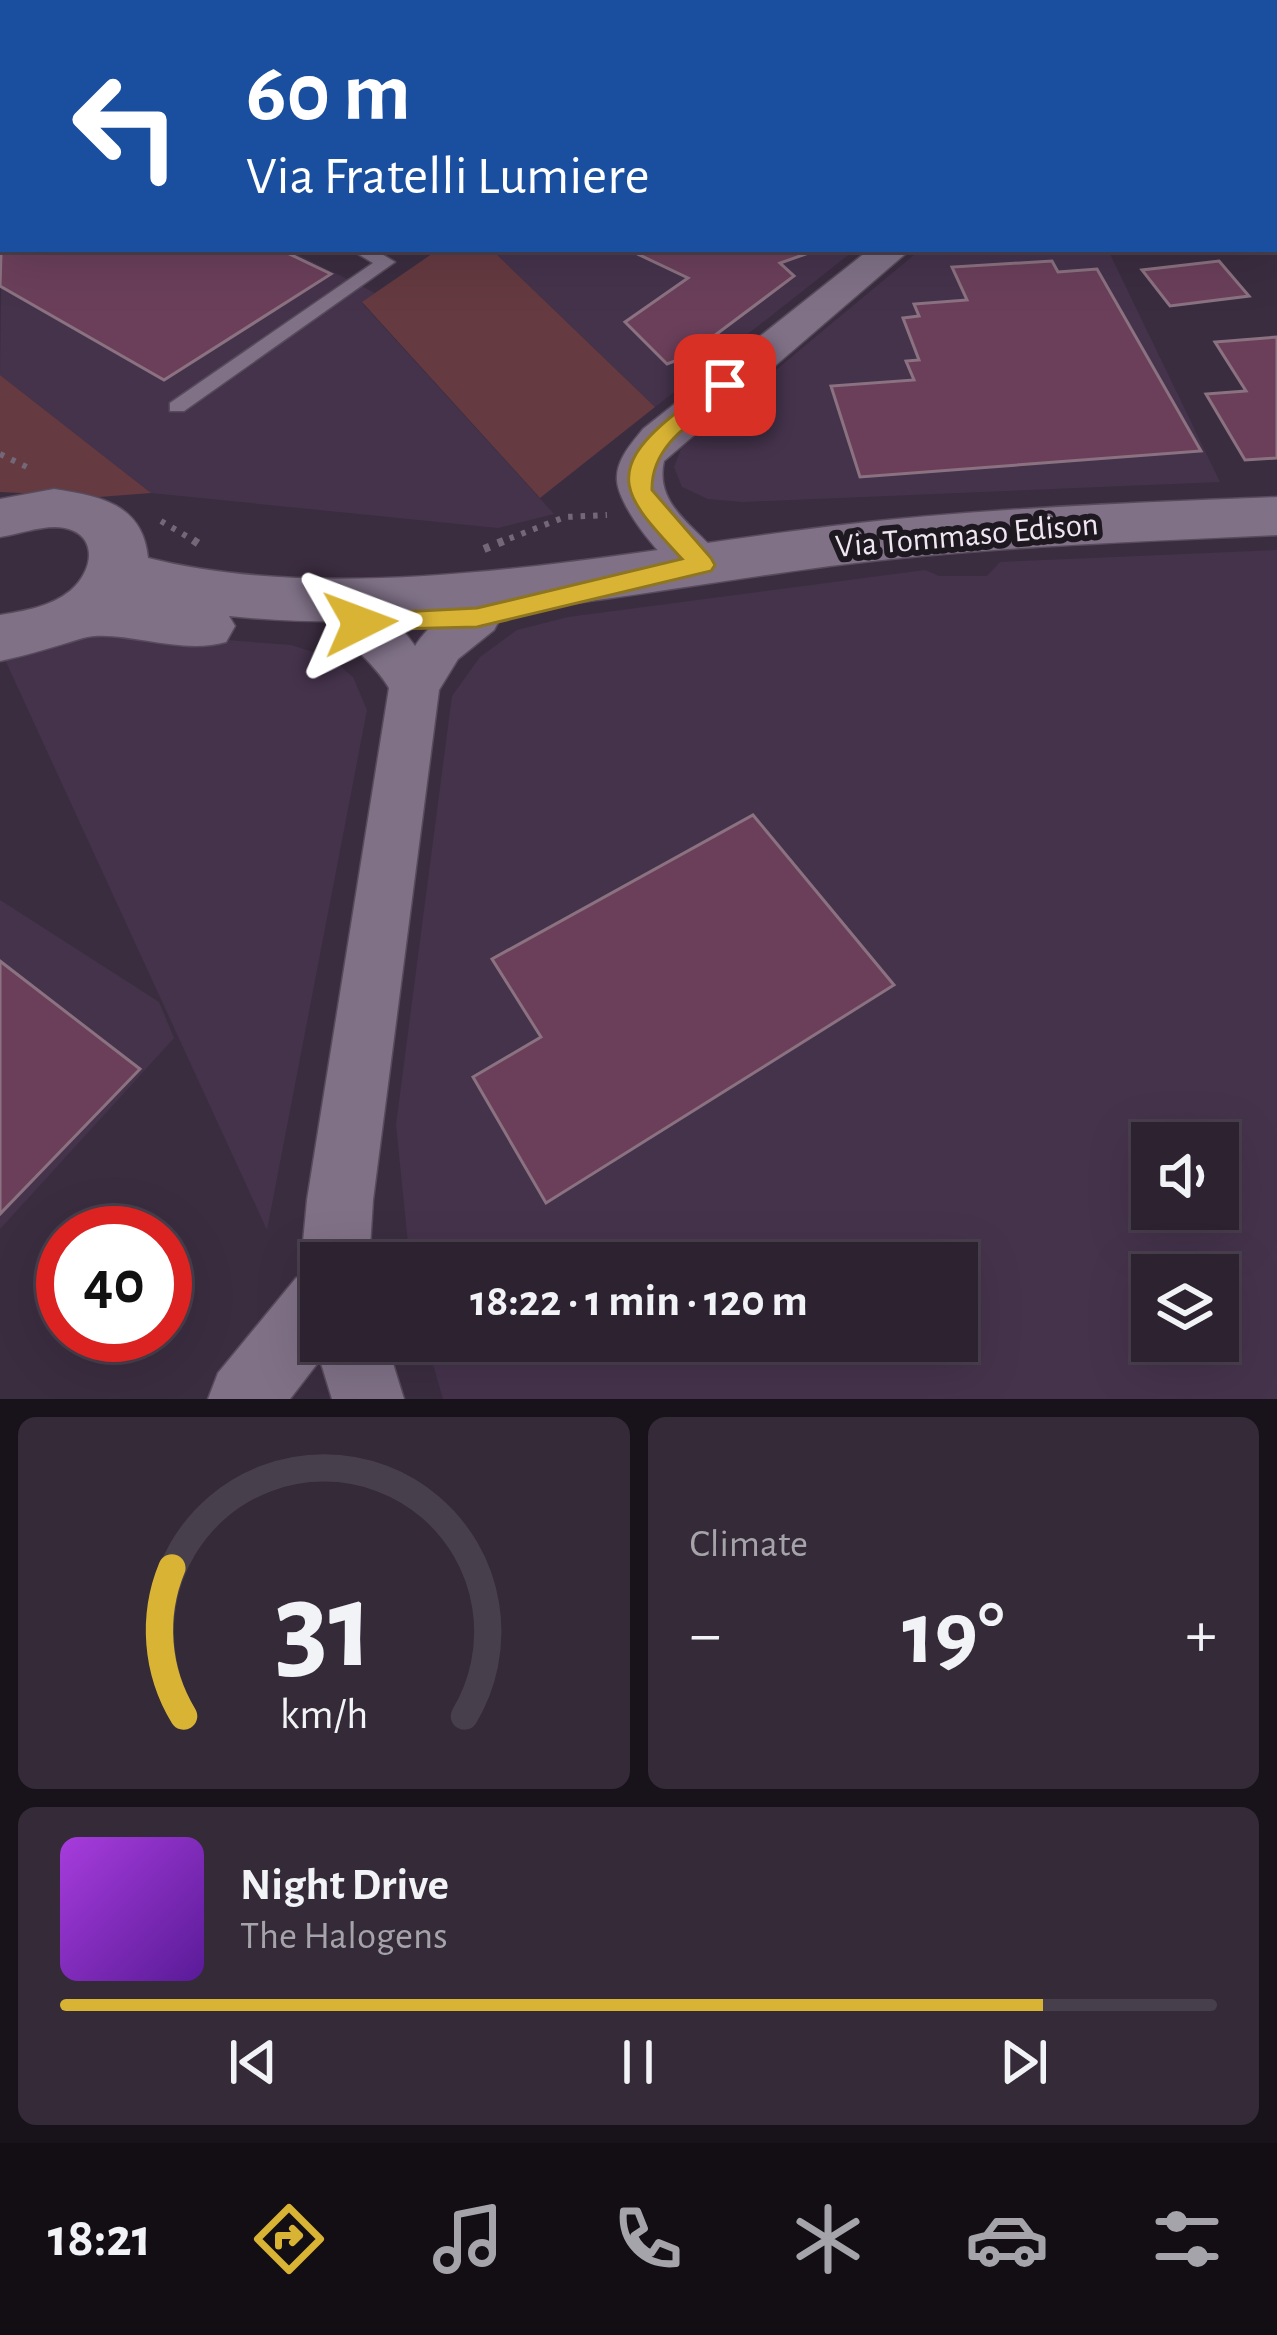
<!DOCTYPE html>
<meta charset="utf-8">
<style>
:root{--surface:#2c2230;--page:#342a38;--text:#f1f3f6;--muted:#a6a4ab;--line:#483f4c;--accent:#d9b434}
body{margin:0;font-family:"Alegreya Sans",sans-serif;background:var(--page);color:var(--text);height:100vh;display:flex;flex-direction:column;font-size:45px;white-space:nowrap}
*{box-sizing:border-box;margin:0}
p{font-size:39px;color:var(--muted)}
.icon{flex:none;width:66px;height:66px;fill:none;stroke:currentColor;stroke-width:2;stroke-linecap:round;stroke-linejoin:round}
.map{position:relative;height:1399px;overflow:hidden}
.side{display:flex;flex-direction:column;gap:18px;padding:18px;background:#18131a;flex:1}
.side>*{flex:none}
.guide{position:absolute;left:0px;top:0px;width:1278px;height:252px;box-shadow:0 12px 48px #0002,0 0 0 3px var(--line);background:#1a4fa0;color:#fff;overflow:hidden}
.controls{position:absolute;left:1131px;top:1122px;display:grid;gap:24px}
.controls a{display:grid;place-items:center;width:108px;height:108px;border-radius:0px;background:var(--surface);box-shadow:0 12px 48px #0002,0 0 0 3px var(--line);font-size:60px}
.speed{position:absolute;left:36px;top:1206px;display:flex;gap:24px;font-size:60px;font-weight:700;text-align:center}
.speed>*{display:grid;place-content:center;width:156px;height:156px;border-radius:50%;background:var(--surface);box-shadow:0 12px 48px #0002,0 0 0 3px var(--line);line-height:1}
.speed .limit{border:18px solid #d22;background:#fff;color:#111}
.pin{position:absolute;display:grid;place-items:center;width:102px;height:102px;color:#fff;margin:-51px;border-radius:24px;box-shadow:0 6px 18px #0006}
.me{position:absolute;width:132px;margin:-66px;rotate:87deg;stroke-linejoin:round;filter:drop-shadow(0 0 9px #0008)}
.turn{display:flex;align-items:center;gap:42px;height:252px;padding:0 48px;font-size:54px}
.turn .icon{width:156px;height:156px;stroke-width:2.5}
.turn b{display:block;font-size:84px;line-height:102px}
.big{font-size:90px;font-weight:700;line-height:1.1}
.side .card{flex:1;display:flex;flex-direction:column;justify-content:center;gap:18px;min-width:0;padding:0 42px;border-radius:18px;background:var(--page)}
.side .dial{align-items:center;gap:0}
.dial svg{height:312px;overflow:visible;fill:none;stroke:var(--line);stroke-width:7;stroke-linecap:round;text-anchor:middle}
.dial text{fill:var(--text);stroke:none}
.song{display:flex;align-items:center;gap:36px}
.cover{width:144px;height:144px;border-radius:18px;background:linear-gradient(135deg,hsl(280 70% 55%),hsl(270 70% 35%))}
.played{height:12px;border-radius:6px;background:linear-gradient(90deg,var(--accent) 85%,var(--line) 85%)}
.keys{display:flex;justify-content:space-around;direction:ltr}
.heat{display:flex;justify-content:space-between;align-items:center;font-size:66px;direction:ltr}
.side .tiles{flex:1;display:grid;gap:18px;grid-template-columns:1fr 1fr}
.card:last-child{grid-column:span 2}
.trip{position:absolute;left:300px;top:1242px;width:678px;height:120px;border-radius:0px;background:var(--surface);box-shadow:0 12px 48px #0002,0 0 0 3px var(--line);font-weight:700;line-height:120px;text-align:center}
.tabs{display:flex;height:192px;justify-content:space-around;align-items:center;background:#120e13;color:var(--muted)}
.tabs .icon{width:84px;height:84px}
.tabs .active{color:var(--accent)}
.tabs b{font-size:54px;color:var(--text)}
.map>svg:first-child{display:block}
</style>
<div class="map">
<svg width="1277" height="1399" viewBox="0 0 1277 1399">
<rect width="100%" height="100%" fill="#3b2d40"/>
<!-- built -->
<g fill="#45334c" fill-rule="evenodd">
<polygon points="3,160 3,249 287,249 375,293 362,303 554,514 498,528 151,493 0,375"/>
<polygon points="491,249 856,249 655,407"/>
<polygon points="921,249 1219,249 1110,254 1220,482 742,502 708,499 682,487 674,467 681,449"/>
<path d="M1277,550v849h-834l-17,-58h531v-78h-547l-14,-138 56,-429 28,-39 37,-27 51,-13 357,-47 14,6h48l13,-14zM1152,1143h66v66h-66zM1152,1275h66v66h-66z"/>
<polygon points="85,629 291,645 329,657 353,677 367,710 267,1230 1,651"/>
<polygon points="0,900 159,1002 174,1038 0,1229"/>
</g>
<!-- green -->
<g fill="#653a41">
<polygon points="439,249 491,249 655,407 540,498 362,302"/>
<polygon points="0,375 151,493 99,497 0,492"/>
</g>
<!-- building -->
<g fill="#6b3f5a" stroke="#8b7281" stroke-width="3">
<polygon points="1020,0 1183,0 1015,3"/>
<polygon points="3,191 3,249 279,249 331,274 164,380 0,286"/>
<polygon points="627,249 820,249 780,263 794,276 686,357 667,364 625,322 688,278"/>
<polygon points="1052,261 1058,272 1097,269 1201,451 860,477 831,386 914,380 906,361 919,360 903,318 919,316 914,304 967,300 952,267"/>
<polygon points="1219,261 1249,296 1170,306 1142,270"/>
<polygon points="1277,337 1277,458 1245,460 1206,394 1246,391 1215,342"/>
<polygon points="753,815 894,985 546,1203 473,1077 541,1037 492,959"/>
<polygon points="0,961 140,1069 0,1214"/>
</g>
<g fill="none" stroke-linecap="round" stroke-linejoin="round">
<!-- service casing -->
<g stroke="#574b5c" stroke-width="3">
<g id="service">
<polygon points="155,0 175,0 177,3 157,3"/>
<polygon points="280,0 299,0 278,3"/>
<polygon points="337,0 351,0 336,3"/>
<polygon points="3,132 3,143 0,144 0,133"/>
<polygon points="350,249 373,249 395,262 184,411 170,411 170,403 373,263"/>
</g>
</g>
<!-- minor casing -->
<g stroke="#574b5c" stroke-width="3">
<g id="minor">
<polygon points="922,0 955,0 957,3 925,3"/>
<polygon points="1251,0 1277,0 1277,5 1249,3"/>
<polygon points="1275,184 1277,185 1277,208 1275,207"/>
<path d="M870,249h41l-247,212c-11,49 40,68 61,104l-6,12c-11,3 -18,6 -28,1 -24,-10 -73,-71 -74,-98 -1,-20 14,-36 26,-51z"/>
<path d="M477,599l17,5 7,13 -7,13 -36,29 -19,31 -66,510 -4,63h-48v78h65l18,58h-72l-12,-39 -30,39h-82l10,-26 78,-95 9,-3 -4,-12 6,-63 82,-512c-15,-26 -39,-40 -53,-65l7,-13c29,-9 55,11 72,36 14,-22 38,-39 62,-47z"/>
</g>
</g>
<!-- tertiary casing -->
<g stroke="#574b5c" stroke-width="3">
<path id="tertiary" d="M54,489c46,7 89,15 94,69 206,52 476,-7 685,-32 148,-18 296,-23 444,-29v38c-149,7 -299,12 -447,31 -197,26 -401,71 -601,50l6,10 -9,16c-47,14 -106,-14 -143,-4 -27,8 -54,17 -83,23v-46c24,-4 50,-8 70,-24 27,-23 28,-63 -15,-64 -17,0 -37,7 -55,10v-38z"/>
</g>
<!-- path-far1 -->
<g stroke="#736778" stroke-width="6" stroke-dasharray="4.5 8" stroke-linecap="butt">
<polyline points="0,454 31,469"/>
<polyline points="161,521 198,543"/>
<polyline points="498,543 565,517 607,515"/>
</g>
<!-- path -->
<g stroke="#736778" stroke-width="8" stroke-dasharray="6 9" stroke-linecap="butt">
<polyline points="193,540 199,544"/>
<polyline points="484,549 506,540"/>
</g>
<!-- service -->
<use href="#service" fill="#807187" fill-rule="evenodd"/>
<!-- minor -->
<use href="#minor" fill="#807187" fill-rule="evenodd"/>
<!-- tertiary -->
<use href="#tertiary" fill="#807187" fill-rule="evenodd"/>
</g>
<!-- route -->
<path fill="#d9b434" stroke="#8d7522" stroke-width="3" d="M725,378l8,2v10c-34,28 -82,52 -81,100l59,68 4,7 -4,6 -234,56 -126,3 -4,-7 13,-9 117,-6 205,-49c-53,-58 -83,-84 -10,-143 16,-13 34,-32 53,-38z"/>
<g text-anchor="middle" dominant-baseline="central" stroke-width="12" stroke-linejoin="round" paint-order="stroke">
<!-- street labels -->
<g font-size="33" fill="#efe6f2" stroke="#1e1821">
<text transform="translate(967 536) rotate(-5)">Via Tommaso Edison</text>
</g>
</g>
</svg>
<div class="controls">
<a><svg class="icon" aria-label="sound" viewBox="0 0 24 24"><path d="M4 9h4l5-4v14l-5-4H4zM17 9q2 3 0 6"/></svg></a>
<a><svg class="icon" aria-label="layers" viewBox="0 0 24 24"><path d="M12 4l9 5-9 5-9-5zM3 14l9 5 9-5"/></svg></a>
</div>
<div class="speed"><div class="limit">40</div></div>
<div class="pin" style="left:725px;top:385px;background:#d93025"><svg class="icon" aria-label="arrive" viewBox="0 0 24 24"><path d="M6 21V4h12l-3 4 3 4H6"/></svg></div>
<svg class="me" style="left:360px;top:623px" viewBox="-20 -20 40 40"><path d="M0-17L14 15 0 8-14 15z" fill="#d9b434" stroke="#fff" stroke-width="4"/></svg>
<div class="trip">18:22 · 1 min · 120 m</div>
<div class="guide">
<div class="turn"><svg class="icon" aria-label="left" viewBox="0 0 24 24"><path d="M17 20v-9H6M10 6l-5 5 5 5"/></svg><div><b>60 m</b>Via Fratelli Lumiere</div></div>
</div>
</div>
<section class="side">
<div class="tiles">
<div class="card dial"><svg viewBox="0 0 100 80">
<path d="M14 69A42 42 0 1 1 86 69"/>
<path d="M14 69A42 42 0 0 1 11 31" stroke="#d9b434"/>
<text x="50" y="56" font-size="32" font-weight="700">31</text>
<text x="50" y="72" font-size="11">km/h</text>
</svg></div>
<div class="card"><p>Climate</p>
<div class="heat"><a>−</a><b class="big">19°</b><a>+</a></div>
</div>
<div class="card">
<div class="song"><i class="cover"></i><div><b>Night Drive</b><p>The Halogens</p></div></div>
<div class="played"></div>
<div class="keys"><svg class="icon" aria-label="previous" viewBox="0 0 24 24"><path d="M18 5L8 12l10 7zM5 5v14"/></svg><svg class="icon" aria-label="pause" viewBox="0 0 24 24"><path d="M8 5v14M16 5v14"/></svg><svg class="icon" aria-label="next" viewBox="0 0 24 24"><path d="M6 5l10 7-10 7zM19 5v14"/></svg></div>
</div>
</div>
</section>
<nav class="tabs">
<b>18:21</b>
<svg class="icon active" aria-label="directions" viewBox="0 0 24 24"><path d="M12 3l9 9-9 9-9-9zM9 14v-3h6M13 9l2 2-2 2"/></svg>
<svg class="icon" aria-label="music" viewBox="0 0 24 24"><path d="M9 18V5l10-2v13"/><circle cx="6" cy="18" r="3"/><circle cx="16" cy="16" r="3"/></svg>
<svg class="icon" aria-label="phone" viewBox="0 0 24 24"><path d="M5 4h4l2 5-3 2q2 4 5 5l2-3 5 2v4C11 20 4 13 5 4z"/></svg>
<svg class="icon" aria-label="climate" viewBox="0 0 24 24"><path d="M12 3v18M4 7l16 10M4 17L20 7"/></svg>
<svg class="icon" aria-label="car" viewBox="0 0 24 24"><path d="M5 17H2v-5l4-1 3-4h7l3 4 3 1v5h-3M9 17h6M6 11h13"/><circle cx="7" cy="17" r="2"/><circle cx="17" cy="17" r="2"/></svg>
<svg class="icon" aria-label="filters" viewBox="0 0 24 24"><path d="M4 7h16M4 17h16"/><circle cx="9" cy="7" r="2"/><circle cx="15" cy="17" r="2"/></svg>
</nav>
